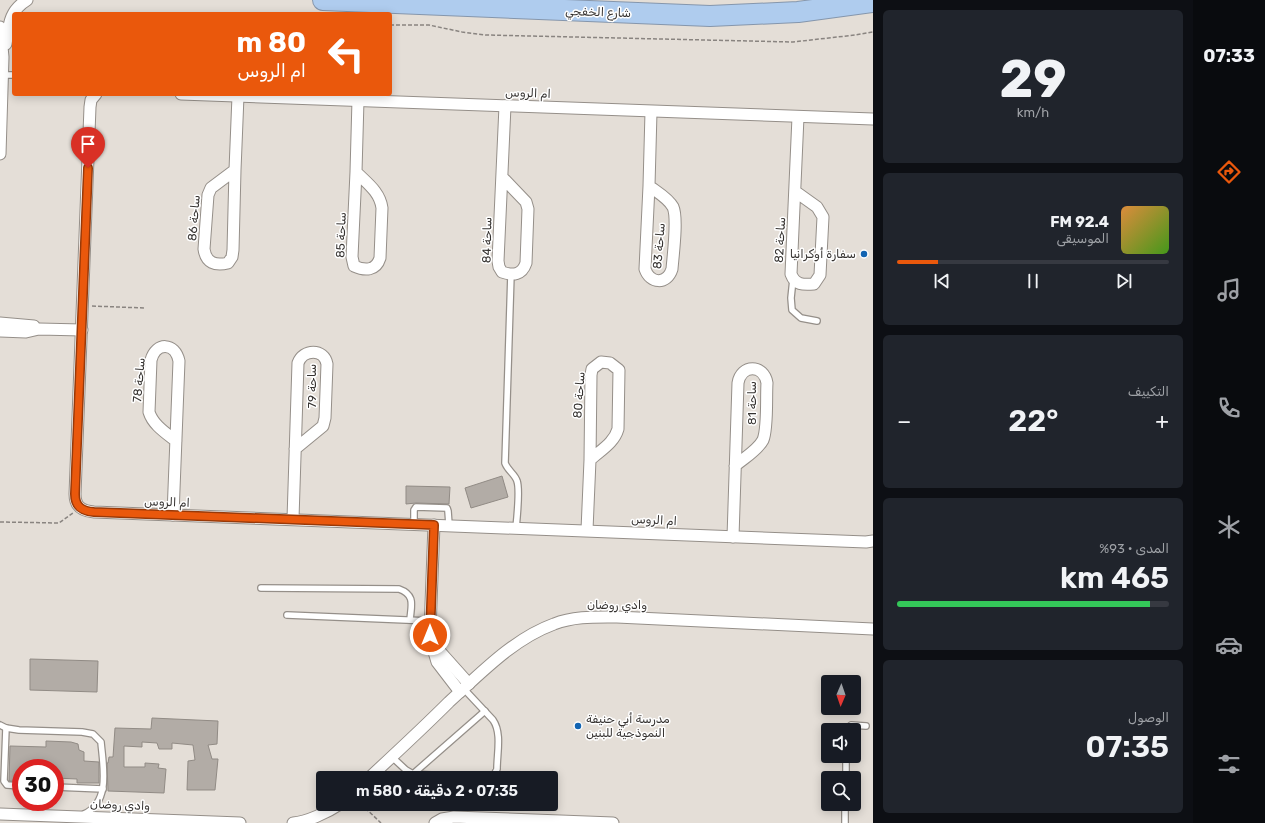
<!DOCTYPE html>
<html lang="ar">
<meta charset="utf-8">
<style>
:root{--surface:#171b24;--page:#20242c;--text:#f1f3f6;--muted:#9ea1a6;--line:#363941;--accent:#ea580c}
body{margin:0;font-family:Rubik,Vazirmatn,sans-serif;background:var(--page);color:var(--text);direction:rtl;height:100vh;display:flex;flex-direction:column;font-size:15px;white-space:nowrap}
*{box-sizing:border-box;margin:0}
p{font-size:13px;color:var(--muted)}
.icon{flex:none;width:22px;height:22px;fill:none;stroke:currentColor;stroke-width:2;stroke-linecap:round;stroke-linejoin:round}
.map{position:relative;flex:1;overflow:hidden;direction:ltr}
.drawer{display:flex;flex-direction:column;gap:10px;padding:10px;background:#0d0f14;width:320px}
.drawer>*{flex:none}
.top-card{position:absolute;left:12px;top:12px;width:380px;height:84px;border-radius:4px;box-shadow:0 2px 10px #0003;direction:rtl;background:#ea580c;color:#fff;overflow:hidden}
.needle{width:26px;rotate:182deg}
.tools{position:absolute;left:821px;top:675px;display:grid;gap:8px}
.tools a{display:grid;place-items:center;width:40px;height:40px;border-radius:4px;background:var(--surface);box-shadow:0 2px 10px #0003;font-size:20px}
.speed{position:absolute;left:12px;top:759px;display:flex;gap:8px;font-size:20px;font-weight:700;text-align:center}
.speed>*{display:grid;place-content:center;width:52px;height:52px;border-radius:50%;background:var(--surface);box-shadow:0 2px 10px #0003;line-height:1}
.speed .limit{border:6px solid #d22;background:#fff;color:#111}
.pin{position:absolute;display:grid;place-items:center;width:34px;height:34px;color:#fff;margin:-41px -17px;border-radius:50% 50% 50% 0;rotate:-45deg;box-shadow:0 0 4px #0007}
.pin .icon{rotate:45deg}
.me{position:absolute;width:44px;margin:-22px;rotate:0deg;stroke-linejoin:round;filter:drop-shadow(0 0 3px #0008)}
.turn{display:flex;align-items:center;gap:14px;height:84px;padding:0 20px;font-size:18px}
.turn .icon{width:52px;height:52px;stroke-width:2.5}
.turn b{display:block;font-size:28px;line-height:34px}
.big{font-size:30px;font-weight:600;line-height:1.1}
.drawer .card{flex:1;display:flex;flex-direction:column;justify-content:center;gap:6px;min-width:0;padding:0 14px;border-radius:6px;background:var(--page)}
.drawer .dial{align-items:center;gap:0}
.dial b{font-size:52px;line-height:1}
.song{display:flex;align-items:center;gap:12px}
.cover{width:48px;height:48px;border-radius:6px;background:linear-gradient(135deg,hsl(30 70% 55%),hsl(100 70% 35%))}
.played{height:4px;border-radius:2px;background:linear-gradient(90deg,var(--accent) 15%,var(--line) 15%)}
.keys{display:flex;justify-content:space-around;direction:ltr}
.heat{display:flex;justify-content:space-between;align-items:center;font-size:22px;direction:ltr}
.charge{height:6px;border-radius:3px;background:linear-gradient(90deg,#34c759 93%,var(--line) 0)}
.trip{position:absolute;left:316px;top:771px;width:242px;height:40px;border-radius:4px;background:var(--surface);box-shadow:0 2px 10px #0003;font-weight:600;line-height:40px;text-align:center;direction:rtl}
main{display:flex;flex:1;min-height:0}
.menu{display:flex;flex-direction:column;width:72px;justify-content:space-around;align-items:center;background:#090b0e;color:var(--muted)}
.menu .icon{width:28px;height:28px}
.menu .on{color:var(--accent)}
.menu b{font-size:18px;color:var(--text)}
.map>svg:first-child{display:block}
</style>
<main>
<nav class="menu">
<b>07:33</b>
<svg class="icon on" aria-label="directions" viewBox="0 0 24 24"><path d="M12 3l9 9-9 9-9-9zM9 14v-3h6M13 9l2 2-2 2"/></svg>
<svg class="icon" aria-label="music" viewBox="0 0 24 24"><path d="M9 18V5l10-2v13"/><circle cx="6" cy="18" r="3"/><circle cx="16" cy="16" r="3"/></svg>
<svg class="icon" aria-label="phone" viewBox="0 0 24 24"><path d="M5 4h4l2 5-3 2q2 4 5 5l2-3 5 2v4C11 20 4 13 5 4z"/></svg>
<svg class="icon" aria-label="climate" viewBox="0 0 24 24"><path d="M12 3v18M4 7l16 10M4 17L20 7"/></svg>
<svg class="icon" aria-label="car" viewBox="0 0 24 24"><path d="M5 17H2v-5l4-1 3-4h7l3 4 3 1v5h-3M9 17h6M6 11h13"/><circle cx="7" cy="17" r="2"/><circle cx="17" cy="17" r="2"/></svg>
<svg class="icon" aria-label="filters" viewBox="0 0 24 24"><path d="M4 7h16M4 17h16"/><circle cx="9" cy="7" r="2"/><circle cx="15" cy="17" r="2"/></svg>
</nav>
<section class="drawer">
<div class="card dial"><b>29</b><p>km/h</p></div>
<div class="card">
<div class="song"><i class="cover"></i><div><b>92.4 FM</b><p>الموسيقى</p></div></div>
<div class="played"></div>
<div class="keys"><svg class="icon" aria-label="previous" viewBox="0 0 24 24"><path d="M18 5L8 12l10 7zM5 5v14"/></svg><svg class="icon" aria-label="pause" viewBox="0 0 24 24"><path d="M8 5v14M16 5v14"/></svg><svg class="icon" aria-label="next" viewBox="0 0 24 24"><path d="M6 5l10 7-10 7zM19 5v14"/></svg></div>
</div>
<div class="card"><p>التكييف</p>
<div class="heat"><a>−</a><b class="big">22°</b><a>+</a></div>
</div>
<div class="card"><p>المدى · 93%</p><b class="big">465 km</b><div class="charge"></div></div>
<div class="card"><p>الوصول</p><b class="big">07:35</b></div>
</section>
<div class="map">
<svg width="873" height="823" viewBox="0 0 873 823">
<rect width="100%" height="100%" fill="#e4ded7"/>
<!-- building -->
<g fill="#b2aca6" stroke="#918b85">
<polygon points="502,476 508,497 471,508 465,488"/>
<polygon points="406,486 450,487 449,504 416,503 406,504"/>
<polygon points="30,659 98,661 97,692 30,690"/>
<polygon points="152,718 218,721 217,744 208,745 212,759 218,759 215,790 187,790 188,761 195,760 193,745 172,743 172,749 159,749 157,743 142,742 142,747 124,746 124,767 145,767 145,763 159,764 158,768 166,769 164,793 108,791 107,763 108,763 109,757 113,757 115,728 151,729"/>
<polygon points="46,741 71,742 78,744 79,750 84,752 84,761 99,762 99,783 77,783 77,779 55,778 55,768 21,768 21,782 9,781 10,746 46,747"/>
</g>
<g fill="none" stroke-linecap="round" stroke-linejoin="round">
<!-- lane casing -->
<g stroke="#958f89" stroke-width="8">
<g id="lane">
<polyline points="3,75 14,75"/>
<path d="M511,274l-6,189c3,8 10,11 12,18 3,8 0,37 -1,47"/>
<polyline points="793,279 791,298 792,310 801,318 817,321"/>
<polyline points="414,524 414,510 416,507 447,508 448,511 449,525"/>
<path d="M261,588l138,1c17,6 12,17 11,31"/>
<polyline points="287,615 430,621"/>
<path d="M0,725l6,3 13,2 63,2 11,2 8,8c2,24 10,60 -17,72"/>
<polyline points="6,728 4,781 7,785 21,786"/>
<polyline points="847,730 851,725 866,726"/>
<path d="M392,757l14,13 7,4 72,4c7,-1 9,-2 12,-9 0,-16 5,-36 -4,-49l-29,-31"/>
<polyline points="413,774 485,711"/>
<polyline points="846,778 846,756"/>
<polyline points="55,787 103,789"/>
<polyline points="845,823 845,804"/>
</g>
</g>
<!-- street casing -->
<g stroke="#958f89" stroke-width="13">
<g id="street">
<polyline points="0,27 3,57 0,154"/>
<path d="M6,44c3,-19 3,-33 21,-44"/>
<path d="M96,94l-5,6 -1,7 -15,387c0,13 7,17 19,18l772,30 7,-1"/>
<polyline points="181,94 873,119"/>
<path d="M235,170l-24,18 -3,7 -4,54c2,14 11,17 24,14l4,-6 1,-7 2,-80 3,-74"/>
<path d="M356,172c11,11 24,20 26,36l-2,50c-4,13 -15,13 -26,8l-2,-9 4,-85 2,-72"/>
<path d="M502,177l24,25 2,7 -2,54c-4,12 -13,13 -24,9l-3,-5 -1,-6 7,-155"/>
<path d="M649,186c8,6 19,12 24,21 5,11 0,49 -1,62 -5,16 -22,15 -27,0l4,-83 2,-74"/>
<path d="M796,192l21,15 6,10 -3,58 -6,9c-11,1 -19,1 -23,-10l7,-157"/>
<polyline points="0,323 34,326"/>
<polyline points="0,331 26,332 39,329 82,330"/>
<path d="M173,515l6,-154c-4,-19 -23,-19 -28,-1l-2,52c4,13 17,21 27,29"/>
<path d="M293,519l5,-156c5,-14 26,-15 29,1l-2,54 -2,8 -28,23"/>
<polyline points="434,525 430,630 434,652 437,662 460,692"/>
<path d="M587,530l3,-70 1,-85 1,-6 9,-7 9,1 9,7 -1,59c-4,14 -17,21 -28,31"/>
<path d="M733,537l5,-154c3,-19 26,-19 29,0 -1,14 1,45 -4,57 -5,10 -19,18 -28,26"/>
<polyline points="435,646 469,684"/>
<path d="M369,778c27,-25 54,-50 80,-76 32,-29 64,-63 105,-78 20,-8 42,-7 63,-7l256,12"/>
<polyline points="0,814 240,823"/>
<path d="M293,823c14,-1 35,-11 47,-19"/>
<polyline points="435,823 442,819 454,817 613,823"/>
</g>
</g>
<!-- highway casing -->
<g stroke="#8596ac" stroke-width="22">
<polyline id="highway" points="323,0 710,16 798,12 873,2"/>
</g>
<!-- path -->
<g stroke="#898480" stroke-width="1.5" stroke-dasharray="4 2" stroke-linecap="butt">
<polyline points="390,25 429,25 462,32 486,35 793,42 855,35 873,32"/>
<polyline points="92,306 144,308"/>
<polyline points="0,522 59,523 73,513"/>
<polyline points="361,804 381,823"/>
</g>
<!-- lane -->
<use href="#lane" stroke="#fff" stroke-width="5.5"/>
<!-- street -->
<use href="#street" stroke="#fff" stroke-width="11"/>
<!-- highway -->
<use href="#highway" stroke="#afccee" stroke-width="20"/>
</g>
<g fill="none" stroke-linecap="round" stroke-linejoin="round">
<!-- route casing -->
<g stroke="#983908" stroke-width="10">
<path id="route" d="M88,168l-13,326c0,13 7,17 19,18l340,13 -4,110"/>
</g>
<!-- route -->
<use href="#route" stroke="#ea580c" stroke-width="7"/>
</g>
<!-- markers -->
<g fill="#1264b2" stroke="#fff" stroke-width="1.5">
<circle cx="864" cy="254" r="4"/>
<circle cx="578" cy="726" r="4"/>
</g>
<g text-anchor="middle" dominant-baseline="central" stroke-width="3" stroke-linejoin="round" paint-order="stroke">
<!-- street labels -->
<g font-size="12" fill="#363331" stroke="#fff">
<text transform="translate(598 12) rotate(2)">شارع الخفجي</text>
<text transform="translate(528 93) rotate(2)">ام الروس</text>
<text transform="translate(194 218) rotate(-85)">ساحة 86</text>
<text transform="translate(341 235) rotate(-88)">ساحة 85</text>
<text transform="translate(487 240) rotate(-89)">ساحة 84</text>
<text transform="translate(780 240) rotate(-87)">ساحة 82</text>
<text transform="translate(659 246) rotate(-85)">ساحة 83</text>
<text transform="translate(139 380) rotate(-85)">ساحة 78</text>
<text transform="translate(312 386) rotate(-90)">ساحة 79</text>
<text transform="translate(579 395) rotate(-86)">ساحة 80</text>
<text transform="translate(752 403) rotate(-90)">ساحة 81</text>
<text transform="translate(167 502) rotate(2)">ام الروس</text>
<text transform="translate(654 520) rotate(3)">ام الروس</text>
<text x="617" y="605">وادي روضان</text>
<text transform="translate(120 805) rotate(2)">وادي روضان</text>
</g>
<!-- poi labels -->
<g font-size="12" fill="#363331" stroke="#fff" text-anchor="end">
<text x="856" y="254">سفارة أوكرانيا</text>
<text x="586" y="719" text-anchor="start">مدرسة أبي حنيفة<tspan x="586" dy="14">النموذجية للبنين</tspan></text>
</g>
</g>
</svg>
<div class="tools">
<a><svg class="needle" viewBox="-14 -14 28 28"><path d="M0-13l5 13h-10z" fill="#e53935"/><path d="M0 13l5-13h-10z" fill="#9ea1a6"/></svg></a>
<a><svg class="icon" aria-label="sound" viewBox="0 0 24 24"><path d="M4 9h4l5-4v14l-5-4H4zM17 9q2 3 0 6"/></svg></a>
<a><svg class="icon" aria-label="search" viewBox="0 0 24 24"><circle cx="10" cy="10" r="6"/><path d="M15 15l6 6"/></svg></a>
</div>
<div class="speed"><div class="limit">30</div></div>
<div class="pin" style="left:88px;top:168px;background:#d93025"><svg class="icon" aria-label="arrive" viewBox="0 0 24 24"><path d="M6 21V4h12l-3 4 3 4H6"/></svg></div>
<svg class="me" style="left:430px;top:635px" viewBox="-20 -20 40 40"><circle r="17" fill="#ea580c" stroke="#fff" stroke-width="3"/><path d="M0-11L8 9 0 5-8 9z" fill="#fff"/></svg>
<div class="trip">07:35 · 2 دقيقة · 580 m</div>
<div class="top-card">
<div class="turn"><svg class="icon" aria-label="left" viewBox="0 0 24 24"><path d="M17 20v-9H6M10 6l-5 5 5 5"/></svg><div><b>80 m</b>ام الروس</div></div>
</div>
</div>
</main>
